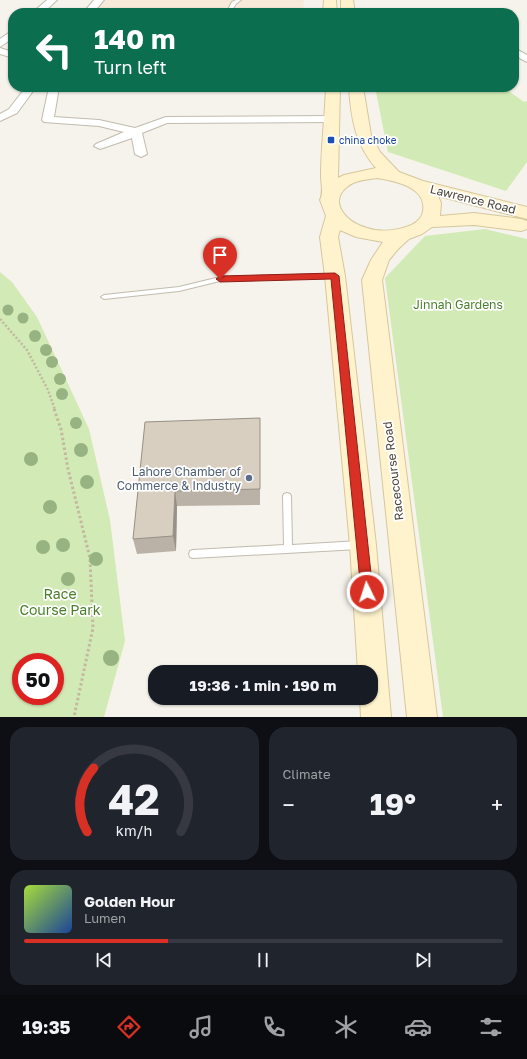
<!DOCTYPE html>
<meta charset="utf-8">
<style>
:root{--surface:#171b24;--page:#20242c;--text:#f1f3f6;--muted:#9ea1a6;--line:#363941;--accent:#d93025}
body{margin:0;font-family:"Golos Text",sans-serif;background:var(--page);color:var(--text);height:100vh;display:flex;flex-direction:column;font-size:15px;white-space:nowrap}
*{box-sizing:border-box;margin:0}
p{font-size:13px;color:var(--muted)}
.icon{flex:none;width:22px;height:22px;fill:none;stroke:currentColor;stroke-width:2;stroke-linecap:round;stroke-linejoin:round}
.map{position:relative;height:717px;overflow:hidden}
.side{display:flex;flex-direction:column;gap:10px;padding:10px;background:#0d0f14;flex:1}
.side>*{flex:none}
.banner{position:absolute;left:8px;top:8px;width:511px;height:84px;border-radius:16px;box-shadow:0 1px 3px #0004;background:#0b6e4f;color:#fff;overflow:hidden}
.speed{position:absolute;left:12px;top:653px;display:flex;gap:8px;font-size:20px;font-weight:700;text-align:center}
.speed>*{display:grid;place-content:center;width:52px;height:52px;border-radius:50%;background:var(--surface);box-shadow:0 1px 3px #0004;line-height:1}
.speed .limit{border:6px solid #d22;background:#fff;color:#111}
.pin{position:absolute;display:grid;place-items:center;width:34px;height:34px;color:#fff;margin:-41px -17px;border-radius:50% 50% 50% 0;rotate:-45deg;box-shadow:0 0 4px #0007}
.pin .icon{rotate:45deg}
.me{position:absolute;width:44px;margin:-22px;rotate:356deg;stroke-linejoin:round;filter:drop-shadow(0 0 3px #0008)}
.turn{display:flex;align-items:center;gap:14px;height:84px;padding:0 20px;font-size:18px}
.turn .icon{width:52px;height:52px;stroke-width:2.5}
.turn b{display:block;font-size:28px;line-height:34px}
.big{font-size:30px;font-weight:700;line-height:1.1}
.side .widget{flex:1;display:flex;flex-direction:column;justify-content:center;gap:6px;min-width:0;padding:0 14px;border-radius:16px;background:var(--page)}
.side .dial{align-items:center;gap:0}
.dial svg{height:104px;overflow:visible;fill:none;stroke:var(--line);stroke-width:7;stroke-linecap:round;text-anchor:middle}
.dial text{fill:var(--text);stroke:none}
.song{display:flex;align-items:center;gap:12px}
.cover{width:48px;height:48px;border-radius:6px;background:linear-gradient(135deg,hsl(80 70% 55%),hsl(220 70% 35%))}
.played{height:4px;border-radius:2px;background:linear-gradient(90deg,var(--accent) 30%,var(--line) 30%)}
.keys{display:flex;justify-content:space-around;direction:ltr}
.heat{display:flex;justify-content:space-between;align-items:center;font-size:22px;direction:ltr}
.side .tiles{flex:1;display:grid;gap:10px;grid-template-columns:1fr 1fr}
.widget:last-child{grid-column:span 2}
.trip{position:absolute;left:148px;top:665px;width:230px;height:40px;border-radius:16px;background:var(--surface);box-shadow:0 1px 3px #0004;font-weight:700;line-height:40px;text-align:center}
.dock{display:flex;height:64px;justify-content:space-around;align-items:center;background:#090b0e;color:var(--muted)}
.dock .icon{width:28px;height:28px}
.dock .current{color:var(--accent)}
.dock b{font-size:18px;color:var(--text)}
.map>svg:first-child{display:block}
</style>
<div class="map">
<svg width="527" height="717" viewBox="0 0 527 717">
<rect width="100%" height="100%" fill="#f6f3ec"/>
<!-- commercial -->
<polygon fill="#f7ead8" points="106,0 304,0 303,13 95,13"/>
<!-- green -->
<g fill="#d2eab5" fill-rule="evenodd">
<polygon points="375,87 503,87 524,102 527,101 527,162 506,191 388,152"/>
<polygon points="485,229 527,239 527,717 443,717 385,278 425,236"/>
<path d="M0,272l12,10 25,35 52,112 21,91 15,121 -21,76h-104zM21,662h34v34h-34z"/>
</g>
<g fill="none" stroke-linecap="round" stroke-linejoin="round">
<!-- service casing -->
<g stroke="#c2bbae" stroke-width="2">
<g id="service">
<polygon points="236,0 241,0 236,4 230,13 226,13 232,2"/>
<polygon points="300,87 335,87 333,88 302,88"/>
<polygon points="333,274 335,274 336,276 335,278 220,281 179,291 104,299 101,297 104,295 179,287 220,277"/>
<polygon points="287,493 290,494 291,496 292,545 359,541 362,542 363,545 362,548 359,549 193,558 190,557 189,554 190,551 193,550 284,545 283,496 284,494"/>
</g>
</g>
<!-- minor casing -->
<g stroke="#c2bbae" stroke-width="2">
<g id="minor">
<polygon points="47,0 57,0 43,13 32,13"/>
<polygon points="94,0 104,0 93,13 83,13"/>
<polygon points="13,30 13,38 0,47 0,39"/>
<polygon points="0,48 13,52 13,58 0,54"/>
<polygon points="514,48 527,55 527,62 514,55"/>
<polygon points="26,87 36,87 17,113 0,121 0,114 9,109"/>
<polygon points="49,87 59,87 54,117 99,120 135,128 166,117 333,116 339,119 333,122 167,123 142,133 147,154 141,157 135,154 132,138 100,149 94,146 96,144 124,132 99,126 44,122 42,120"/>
</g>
</g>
<!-- secondary casing -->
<g stroke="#d6c79b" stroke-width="2">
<g id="secondary">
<polygon points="324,0 336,0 337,13 323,13"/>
<polygon points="341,0 353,0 355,13 341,13"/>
<path d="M326,87h14l-2,91 6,-3 32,-7c-21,-24 -25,-50 -27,-81h14l8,48 9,17 19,20 24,9 104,26v12l-89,-23 3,7 -1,13 34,-3 47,6 6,2v8l-6,2 -47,-6 -42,2 -10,7 -13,5 -11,10 -9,11 -7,20 55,437h-30l-45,-437 9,-20 12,-18 -27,-5 -16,-7 -2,7 7,39 31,269 15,172h-30l-1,-19h11v-26h-13l-8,-127 -25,-269 -5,-39 6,-21 -6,-16c4,-8 1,-15 1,-24 0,-29 4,-59 5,-89zM377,178c18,3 50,9 46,33 -1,8 -9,14 -17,16 -12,4 -27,5 -39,1 -23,-6 -42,-30 -14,-45 7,-3 17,-4 24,-5z"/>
</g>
</g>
<!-- path-far1 -->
<polyline stroke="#c4b79f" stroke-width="2.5" stroke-dasharray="2 2" stroke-linecap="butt" points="0,319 27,350 48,390 55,410"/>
<!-- path -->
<polyline stroke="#c4b79f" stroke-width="3" stroke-dasharray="2.5 2.5" stroke-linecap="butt" points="54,409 61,429 68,469 90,558 93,628 74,717"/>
<!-- service -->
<use href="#service" fill="#fff" fill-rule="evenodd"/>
<!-- minor -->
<use href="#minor" fill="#fff" fill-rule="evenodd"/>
<!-- secondary -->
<use href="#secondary" fill="#fff3cd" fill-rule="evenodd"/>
</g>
<!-- trees -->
<g fill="#97b381">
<circle cx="8" cy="310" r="5.5"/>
<circle cx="23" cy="318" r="5.5"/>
<circle cx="35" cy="336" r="6"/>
<circle cx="46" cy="350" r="6"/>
<circle cx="52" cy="362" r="6"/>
<circle cx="60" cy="379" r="6"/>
<circle cx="62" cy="394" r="6"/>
<circle cx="76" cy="423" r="6"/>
<circle cx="81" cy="450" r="7"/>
<circle cx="31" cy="459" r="7"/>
<circle cx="87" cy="482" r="7"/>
<circle cx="50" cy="507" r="7"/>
<circle cx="63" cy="545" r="7"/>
<circle cx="43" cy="547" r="7"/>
<circle cx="96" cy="559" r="7"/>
<circle cx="68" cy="579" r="7"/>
<circle cx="111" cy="658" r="8"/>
</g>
<!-- wall -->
<polygon fill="#bab2a6" points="260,418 260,505 177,506 176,551 137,554 133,539 145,422"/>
<!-- shaded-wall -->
<polygon fill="#979187" points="175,491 177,506 176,551 173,536"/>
<!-- building -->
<polygon fill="#d8cfc1" stroke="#979187" points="260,418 260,489 175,491 173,536 133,539 145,422"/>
<!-- route -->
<polygon fill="#d93025" stroke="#8d1f18" points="335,273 339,276 373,592 371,596 367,597 363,596 361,592 331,279 220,282 216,279 220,276"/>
<!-- markers -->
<rect fill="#1a4fb4" stroke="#fff" stroke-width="1.5" x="327" y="136" width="8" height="8" rx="2"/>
<circle fill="#5c6f8a" stroke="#fff" stroke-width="1.5" cx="249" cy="478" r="4"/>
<g text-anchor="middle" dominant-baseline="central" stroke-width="3.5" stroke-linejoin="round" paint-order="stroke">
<!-- far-transit labels -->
<g font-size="10" fill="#164399" stroke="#fff" text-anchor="start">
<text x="339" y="140">china choke</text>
</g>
<!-- street labels -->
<g font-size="12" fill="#4b4439" stroke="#fff">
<text transform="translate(473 199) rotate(14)">Lawrence Road</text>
<text transform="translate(393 471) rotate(-97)">Racecourse Road</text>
</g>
<!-- park labels -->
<g font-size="12" fill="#4a7f2a" stroke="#fff">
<text x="458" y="304">Jinnah Gardens</text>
</g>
<!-- service labels -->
<g font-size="12" fill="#4e5e75" stroke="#fff" text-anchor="end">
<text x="241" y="471">Lahore Chamber of<tspan x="241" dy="14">Commerce &amp; Industry</tspan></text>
</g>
<!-- near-park labels -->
<g font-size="14" fill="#4a7f2a" stroke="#fff">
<text x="60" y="593">Race<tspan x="60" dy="16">Course Park</tspan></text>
</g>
</g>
</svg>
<div class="speed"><div class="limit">50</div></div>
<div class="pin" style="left:220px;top:279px;background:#d93025"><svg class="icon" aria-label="arrive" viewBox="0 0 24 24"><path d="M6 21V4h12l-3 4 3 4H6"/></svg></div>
<svg class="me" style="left:367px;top:592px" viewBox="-20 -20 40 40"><circle r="17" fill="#d93025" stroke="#fff" stroke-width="3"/><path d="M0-11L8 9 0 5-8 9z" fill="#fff"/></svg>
<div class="trip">19:36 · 1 min · 190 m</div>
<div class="banner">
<div class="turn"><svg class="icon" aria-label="left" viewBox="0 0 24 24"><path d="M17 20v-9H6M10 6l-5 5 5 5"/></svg><div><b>140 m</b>Turn left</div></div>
</div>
</div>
<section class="side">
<div class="tiles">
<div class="widget dial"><svg viewBox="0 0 100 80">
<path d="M14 69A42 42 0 1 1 86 69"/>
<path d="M14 69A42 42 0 0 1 19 20" stroke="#d93025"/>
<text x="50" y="56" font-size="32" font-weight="700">42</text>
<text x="50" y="72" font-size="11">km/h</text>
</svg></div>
<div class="widget"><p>Climate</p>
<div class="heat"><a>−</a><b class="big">19°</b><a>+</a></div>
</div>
<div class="widget">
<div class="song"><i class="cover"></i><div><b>Golden Hour</b><p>Lumen</p></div></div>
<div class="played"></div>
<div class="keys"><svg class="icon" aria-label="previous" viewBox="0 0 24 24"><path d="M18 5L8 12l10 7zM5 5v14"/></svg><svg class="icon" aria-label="pause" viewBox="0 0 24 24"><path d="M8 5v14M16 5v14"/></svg><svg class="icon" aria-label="next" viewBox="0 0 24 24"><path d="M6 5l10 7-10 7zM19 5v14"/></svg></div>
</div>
</div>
</section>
<nav class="dock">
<b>19:35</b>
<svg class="icon current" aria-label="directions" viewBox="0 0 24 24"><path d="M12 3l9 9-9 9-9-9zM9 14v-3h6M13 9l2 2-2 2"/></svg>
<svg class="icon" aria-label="music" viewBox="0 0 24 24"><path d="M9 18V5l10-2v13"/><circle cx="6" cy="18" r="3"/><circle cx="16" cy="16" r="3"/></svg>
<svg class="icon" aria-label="phone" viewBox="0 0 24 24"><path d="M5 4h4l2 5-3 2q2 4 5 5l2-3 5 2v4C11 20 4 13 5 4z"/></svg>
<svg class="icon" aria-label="climate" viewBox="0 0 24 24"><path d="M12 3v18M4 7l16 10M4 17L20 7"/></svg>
<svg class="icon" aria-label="car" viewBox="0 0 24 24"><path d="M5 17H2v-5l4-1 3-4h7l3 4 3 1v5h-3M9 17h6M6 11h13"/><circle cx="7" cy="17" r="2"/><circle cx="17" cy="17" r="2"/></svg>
<svg class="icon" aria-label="filters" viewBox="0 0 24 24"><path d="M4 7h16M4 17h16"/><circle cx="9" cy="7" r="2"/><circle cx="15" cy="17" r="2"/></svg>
</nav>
